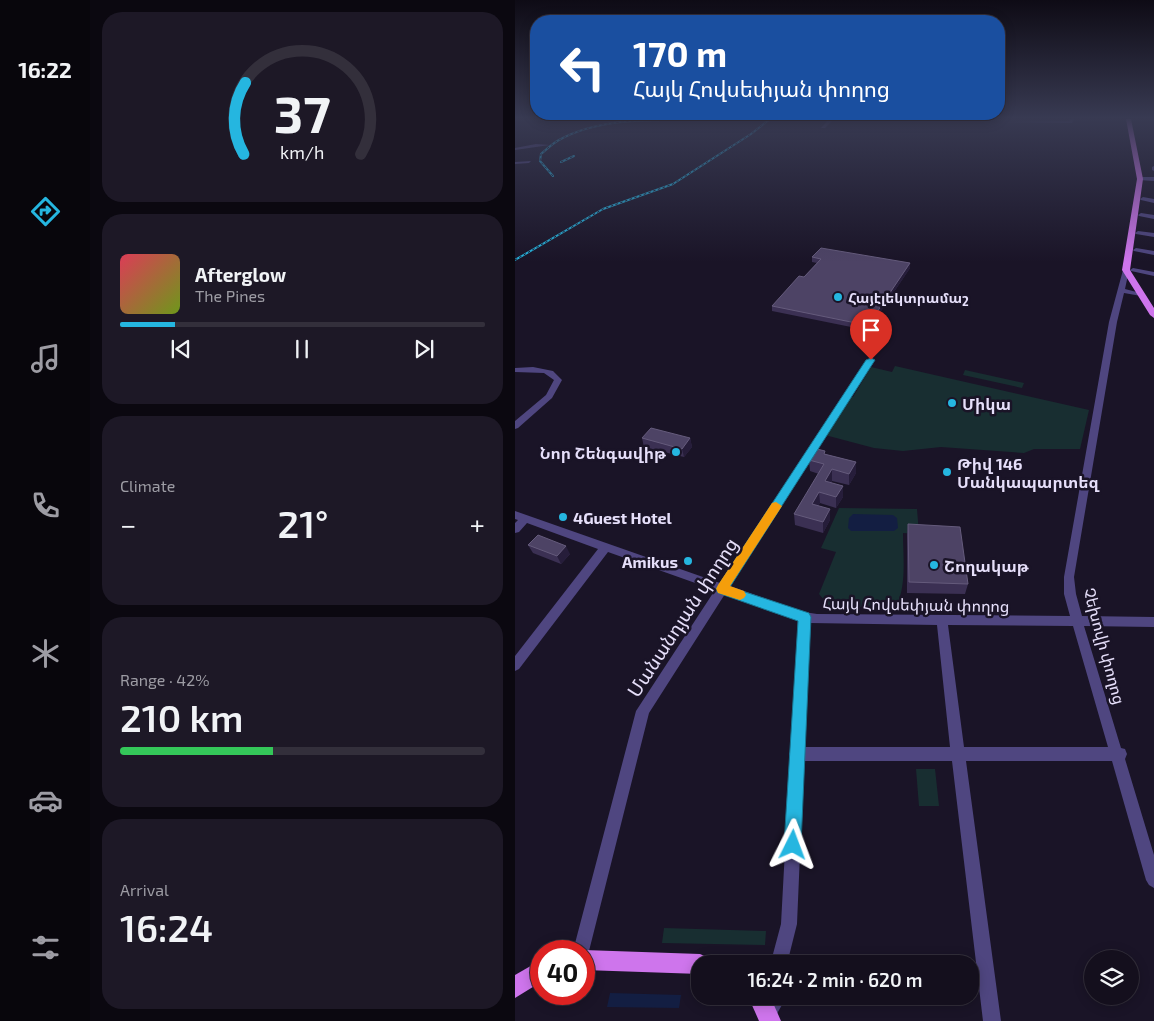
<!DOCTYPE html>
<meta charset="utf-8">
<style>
:root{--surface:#140f1d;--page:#1d1826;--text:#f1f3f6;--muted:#9d9ca4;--line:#332f3b;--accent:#25b6e0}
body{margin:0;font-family:"Exo 2","Noto Sans Armenian",sans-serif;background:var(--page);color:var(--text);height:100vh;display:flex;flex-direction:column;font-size:19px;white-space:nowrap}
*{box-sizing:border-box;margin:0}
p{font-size:16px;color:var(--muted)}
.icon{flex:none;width:28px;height:28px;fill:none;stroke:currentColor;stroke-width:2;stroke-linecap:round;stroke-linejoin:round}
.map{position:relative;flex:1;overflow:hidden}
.details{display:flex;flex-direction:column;gap:12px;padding:12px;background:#0b0810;width:425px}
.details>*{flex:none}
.hud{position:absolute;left:15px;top:15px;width:475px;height:105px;border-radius:20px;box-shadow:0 2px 12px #0003,0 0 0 1px var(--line);background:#1a4fa0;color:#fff;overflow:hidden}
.controls{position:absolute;left:569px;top:950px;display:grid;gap:10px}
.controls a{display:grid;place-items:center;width:55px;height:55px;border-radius:50%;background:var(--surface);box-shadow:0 2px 12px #0003,0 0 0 1px var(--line);font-size:25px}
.speed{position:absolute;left:15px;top:940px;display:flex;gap:10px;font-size:25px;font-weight:700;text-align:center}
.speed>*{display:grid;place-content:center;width:65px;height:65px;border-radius:50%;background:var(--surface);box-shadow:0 2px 12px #0003,0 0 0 1px var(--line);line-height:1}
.speed .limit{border:8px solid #d22;background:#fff;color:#111}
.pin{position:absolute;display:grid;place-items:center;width:42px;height:42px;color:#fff;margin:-51px -21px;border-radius:50% 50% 50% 0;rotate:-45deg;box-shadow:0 0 5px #0007}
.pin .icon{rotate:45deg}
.me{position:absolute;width:55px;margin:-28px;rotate:3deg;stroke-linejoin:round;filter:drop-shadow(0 0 4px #0008)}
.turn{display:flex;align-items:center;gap:18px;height:105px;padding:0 20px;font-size:22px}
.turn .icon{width:65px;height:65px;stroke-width:2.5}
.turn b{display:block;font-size:35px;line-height:42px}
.big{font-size:38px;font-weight:600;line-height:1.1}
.details .widget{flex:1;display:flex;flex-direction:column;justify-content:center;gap:8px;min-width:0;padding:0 18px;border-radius:20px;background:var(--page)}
.details .dial{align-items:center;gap:0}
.dial svg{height:130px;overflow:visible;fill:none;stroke:var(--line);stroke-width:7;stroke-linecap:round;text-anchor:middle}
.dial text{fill:var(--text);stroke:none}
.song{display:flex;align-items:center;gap:15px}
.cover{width:60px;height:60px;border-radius:8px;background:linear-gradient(135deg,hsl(350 70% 55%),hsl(80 70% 35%))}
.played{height:5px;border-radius:2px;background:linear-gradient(90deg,var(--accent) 15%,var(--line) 15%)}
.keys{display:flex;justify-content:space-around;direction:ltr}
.heat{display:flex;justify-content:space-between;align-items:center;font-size:28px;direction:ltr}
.charge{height:8px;border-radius:4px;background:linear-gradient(90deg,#34c759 42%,var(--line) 0)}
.trip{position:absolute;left:176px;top:955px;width:288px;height:50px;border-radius:20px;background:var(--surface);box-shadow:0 2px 12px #0003,0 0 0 1px var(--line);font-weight:600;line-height:50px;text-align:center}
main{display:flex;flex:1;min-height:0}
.tabs{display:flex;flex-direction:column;width:90px;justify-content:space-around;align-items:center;background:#08060c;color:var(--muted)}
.tabs .icon{width:35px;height:35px}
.tabs .current{color:var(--accent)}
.tabs b{font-size:22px;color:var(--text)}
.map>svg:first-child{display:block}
</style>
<main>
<nav class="tabs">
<b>16:22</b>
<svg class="icon current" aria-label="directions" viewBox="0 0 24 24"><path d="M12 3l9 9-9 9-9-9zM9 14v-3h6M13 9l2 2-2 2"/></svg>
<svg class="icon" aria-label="music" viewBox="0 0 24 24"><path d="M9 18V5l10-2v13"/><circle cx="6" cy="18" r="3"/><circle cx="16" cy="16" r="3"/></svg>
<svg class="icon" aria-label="phone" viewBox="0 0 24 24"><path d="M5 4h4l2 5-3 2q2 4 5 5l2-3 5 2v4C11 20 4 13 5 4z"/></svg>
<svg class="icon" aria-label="climate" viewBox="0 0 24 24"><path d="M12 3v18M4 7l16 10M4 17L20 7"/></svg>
<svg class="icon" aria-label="car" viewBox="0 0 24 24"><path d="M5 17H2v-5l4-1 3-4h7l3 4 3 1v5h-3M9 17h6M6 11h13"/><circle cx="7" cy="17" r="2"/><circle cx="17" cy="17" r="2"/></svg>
<svg class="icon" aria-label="filters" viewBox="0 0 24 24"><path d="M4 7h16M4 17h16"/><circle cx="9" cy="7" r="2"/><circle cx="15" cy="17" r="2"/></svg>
</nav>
<section class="details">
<div class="widget dial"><svg viewBox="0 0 100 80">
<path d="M14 69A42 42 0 1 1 86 69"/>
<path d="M14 69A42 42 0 0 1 15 25" stroke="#25b6e0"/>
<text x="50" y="56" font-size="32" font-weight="700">37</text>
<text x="50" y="72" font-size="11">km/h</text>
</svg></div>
<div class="widget">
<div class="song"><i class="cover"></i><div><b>Afterglow</b><p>The Pines</p></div></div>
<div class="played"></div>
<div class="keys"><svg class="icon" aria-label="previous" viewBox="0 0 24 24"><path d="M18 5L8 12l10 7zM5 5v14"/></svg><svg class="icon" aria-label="pause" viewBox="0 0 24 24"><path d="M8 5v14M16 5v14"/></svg><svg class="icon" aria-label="next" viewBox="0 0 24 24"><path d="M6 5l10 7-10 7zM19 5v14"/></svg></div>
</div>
<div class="widget"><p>Climate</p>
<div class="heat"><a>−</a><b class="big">21°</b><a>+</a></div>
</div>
<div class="widget"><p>Range · 42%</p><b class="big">210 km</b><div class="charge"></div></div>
<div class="widget"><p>Arrival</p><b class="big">16:24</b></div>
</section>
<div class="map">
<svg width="639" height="1021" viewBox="0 0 639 1021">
<rect width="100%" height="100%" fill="#1a1427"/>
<!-- green -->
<g fill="#182e31">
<polygon points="380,366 574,410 565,449 519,449 509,453 426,447 388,451 359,448 310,435 335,397 338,397 356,367 377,372"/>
<polygon points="450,370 509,383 507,388 448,375"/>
<path d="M324,508l78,1 2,25 -16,-1c0,25 4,52 -7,74h-66l-11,-13 17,-42 -15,-4z"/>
<polygon points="401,769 420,769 424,806 404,806"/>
<polygon points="149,928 251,931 250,945 147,943"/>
</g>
<!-- water -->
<g fill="#131e42">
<polygon points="338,514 378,515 382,518 383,528 379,531 336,531 333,528 334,518"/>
<polygon points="95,993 166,995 164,1008 92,1007"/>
</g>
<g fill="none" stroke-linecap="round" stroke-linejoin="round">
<!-- minor -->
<g fill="#4f4680" fill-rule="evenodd">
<polygon points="314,119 319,119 310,128 306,128"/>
<polygon points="555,119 559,119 557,123 484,122 554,121"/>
<polygon points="635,119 639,119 639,121"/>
<polygon points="21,144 35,145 0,150 0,148"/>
<polygon points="16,161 14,163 0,164 0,162"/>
<polygon points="639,166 639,171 637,170 637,167"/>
<polygon points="625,177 639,177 639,181 623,180"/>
<polygon points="628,197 639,199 639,203 626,200 625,199"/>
<polygon points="626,213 639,215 639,219 624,216 623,215"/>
<polygon points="623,231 639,233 639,237 621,234 620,233"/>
<polygon points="621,248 639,251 639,255 619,251 618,250"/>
<path d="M611,268l3,2 -4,19 19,5 -3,2 -17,-3 -7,29 -43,255 2,17 6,22 72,1v10l-70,-1 37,122 4,1 2,5 -2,5 29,96v33l-5,-3 -3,-5 -34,-119h-146l35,260h-18l-31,-260h-148l-7,163 -10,40h-62l2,-6 6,-2 40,-2 8,-30 9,-167 -1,-3 2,-4 7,-130 -73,-26 -76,119 -60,238 -2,6 -3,1v-7h-11l63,-240 79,-121 -107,-38 -89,117 -4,2v-15l83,-107 -71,-26 -8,9 -4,1v-10l3,-3 -3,-1v-8l205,72 147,-223 4,-2 4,2 -145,226 74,26 13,2 253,2 -6,-22v-17l45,-255 14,-52zM295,623l127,2 13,122h-146zM433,625l125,1 35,121h-144z"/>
<polygon points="618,268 639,272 639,276 616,271 615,270"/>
<polygon points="18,367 38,371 47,380 37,398 3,428 0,429 0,421 31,395 39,380 29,373 0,372 0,368"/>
<polygon points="253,996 272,996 259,1019 255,1021 247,1019 244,1013"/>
</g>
<!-- major -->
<g fill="#ce75ec" fill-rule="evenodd">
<polygon points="611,119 616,119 628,179 615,270 639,308 639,318 635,315 607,270 622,179"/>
<polygon points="69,950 185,954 192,957 195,964 185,964 185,974 69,970 69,951 65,951"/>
<polygon points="26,960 26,982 0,998 0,975"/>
<polygon points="233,996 255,996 266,1021 244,1021"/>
</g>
<!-- rail casing -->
<g stroke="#25b6e0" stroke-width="2">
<g id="rail">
<polyline points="46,162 59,156"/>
<path d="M38,176l-13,-15 1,-7c6,-5 12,-11 18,-14 49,-27 113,-18 166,-21"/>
<polyline points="0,260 88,209 158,184 236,134 255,119"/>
</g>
</g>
<!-- rail -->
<use href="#rail" stroke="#1a1427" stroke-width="1" stroke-dasharray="2.5" stroke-linecap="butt"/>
</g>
<!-- wall -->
<g fill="#3b3053">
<polygon points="297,257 395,263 395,268 360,320 348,318 341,328 257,311 257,306 289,277 302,263 297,262"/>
<polygon points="127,438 175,438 177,447 169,457 129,447"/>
<polygon points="310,454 341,462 341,473 334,485 317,481 316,482 328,497 321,508 305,503 303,506 315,520 308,533 280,525 279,514 304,474 295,471 294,460"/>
<polygon points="393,524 453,584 450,594 392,593 392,535"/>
<polygon points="13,545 55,554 46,564 18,553"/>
</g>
<!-- shaded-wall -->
<g fill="#261d3a">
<polygon points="395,263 395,268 360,320 360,315"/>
<polygon points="349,313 348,318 341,328 341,323"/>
<polygon points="175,438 177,447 169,457 167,449"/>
<polygon points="341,462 341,473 334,485 334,474"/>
<polygon points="317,469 317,481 310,492 310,481"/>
<polygon points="328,486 328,497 321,508 321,497"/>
<polygon points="304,492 305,503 298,515 297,504"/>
<polygon points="315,509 315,520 308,533 308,522"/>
<polygon points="51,546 55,554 46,564 42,556"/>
</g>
<!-- building -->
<g fill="#4d4365" stroke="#655b7c">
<polygon points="306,248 395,263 360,315 349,313 341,323 257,306 284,276 289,277 306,259 297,257"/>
<polygon points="136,428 175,438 167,449 127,438"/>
<polygon points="302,449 310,451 309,454 341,462 334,474 317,469 310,481 328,486 321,497 304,492 297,504 315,509 308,522 279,514 309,464 294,460"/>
<polygon points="393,524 445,527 453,584 394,582"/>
<polygon points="23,535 51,546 42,556 13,545"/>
</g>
<!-- sky -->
<linearGradient id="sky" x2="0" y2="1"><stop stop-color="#0e0b15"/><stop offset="0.45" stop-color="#383a52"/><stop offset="1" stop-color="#383a52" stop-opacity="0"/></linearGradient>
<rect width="639" height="262" fill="url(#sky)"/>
<!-- route -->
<polygon fill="#25b6e0" stroke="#187692" points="356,358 360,360 215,587 294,613 296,617 286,845 284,851 278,854 271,851 269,845 283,621 203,593 201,589 351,360"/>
<!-- slow -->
<polygon fill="#f59e0b" points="261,502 267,506 215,586 229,591 231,595 229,598 225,600 203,593 201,589 203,585 257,503"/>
<!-- markers -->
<g fill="#25b6e0" stroke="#1a1427" stroke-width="2">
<circle cx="323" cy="297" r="5"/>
<circle cx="437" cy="403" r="5"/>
<circle cx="161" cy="452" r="5"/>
<circle cx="432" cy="472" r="5"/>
<circle cx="48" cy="517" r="5"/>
<circle cx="173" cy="561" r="5"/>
<circle cx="419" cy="565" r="5"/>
</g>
<g text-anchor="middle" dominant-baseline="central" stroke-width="5" stroke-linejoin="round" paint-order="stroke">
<!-- far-poi labels -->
<g font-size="14" font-weight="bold" fill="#e6dffa" stroke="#1a1427" text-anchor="start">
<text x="333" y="297">Հայէլեկտրամաշ</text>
</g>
<!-- poi labels -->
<g font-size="16" font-weight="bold" fill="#e6dffa" stroke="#1a1427" text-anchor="start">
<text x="447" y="403">Միկա</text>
<text x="151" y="452" text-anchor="end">Նոր Շենգավիթ</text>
<text x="442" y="463">Թիվ 146<tspan x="442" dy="18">Մանկապարտեզ</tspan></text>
<text x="58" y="517">4Guest Hotel</text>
<text x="163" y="561" text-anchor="end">Amikus</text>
<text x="429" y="565">Շողակաթ</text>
</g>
<!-- street labels -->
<g font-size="16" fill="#e6dffa" stroke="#1a1427">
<text transform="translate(401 604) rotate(1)">Հայկ Հովսեփյան փողոց</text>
<text transform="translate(590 646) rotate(75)">Չեխովի փողոց</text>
</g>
<!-- near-street labels -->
<g font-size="19" fill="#e6dffa" stroke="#1a1427">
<text transform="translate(167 617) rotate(-57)">Մանանդյան փողոց</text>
</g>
</g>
</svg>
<div class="controls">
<a><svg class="icon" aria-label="layers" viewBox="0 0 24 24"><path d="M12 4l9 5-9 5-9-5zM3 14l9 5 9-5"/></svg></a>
</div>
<div class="speed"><div class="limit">40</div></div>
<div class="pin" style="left:356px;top:360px;background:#d93025"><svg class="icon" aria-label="arrive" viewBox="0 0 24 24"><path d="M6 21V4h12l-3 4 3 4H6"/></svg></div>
<svg class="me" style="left:278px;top:845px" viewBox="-20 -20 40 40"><path d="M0-17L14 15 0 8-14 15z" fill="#25b6e0" stroke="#fff" stroke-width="4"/></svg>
<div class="trip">16:24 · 2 min · 620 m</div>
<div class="hud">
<div class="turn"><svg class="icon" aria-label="left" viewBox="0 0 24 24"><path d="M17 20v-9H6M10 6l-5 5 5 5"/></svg><div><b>170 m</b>Հայկ Հովսեփյան փողոց</div></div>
</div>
</div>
</main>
